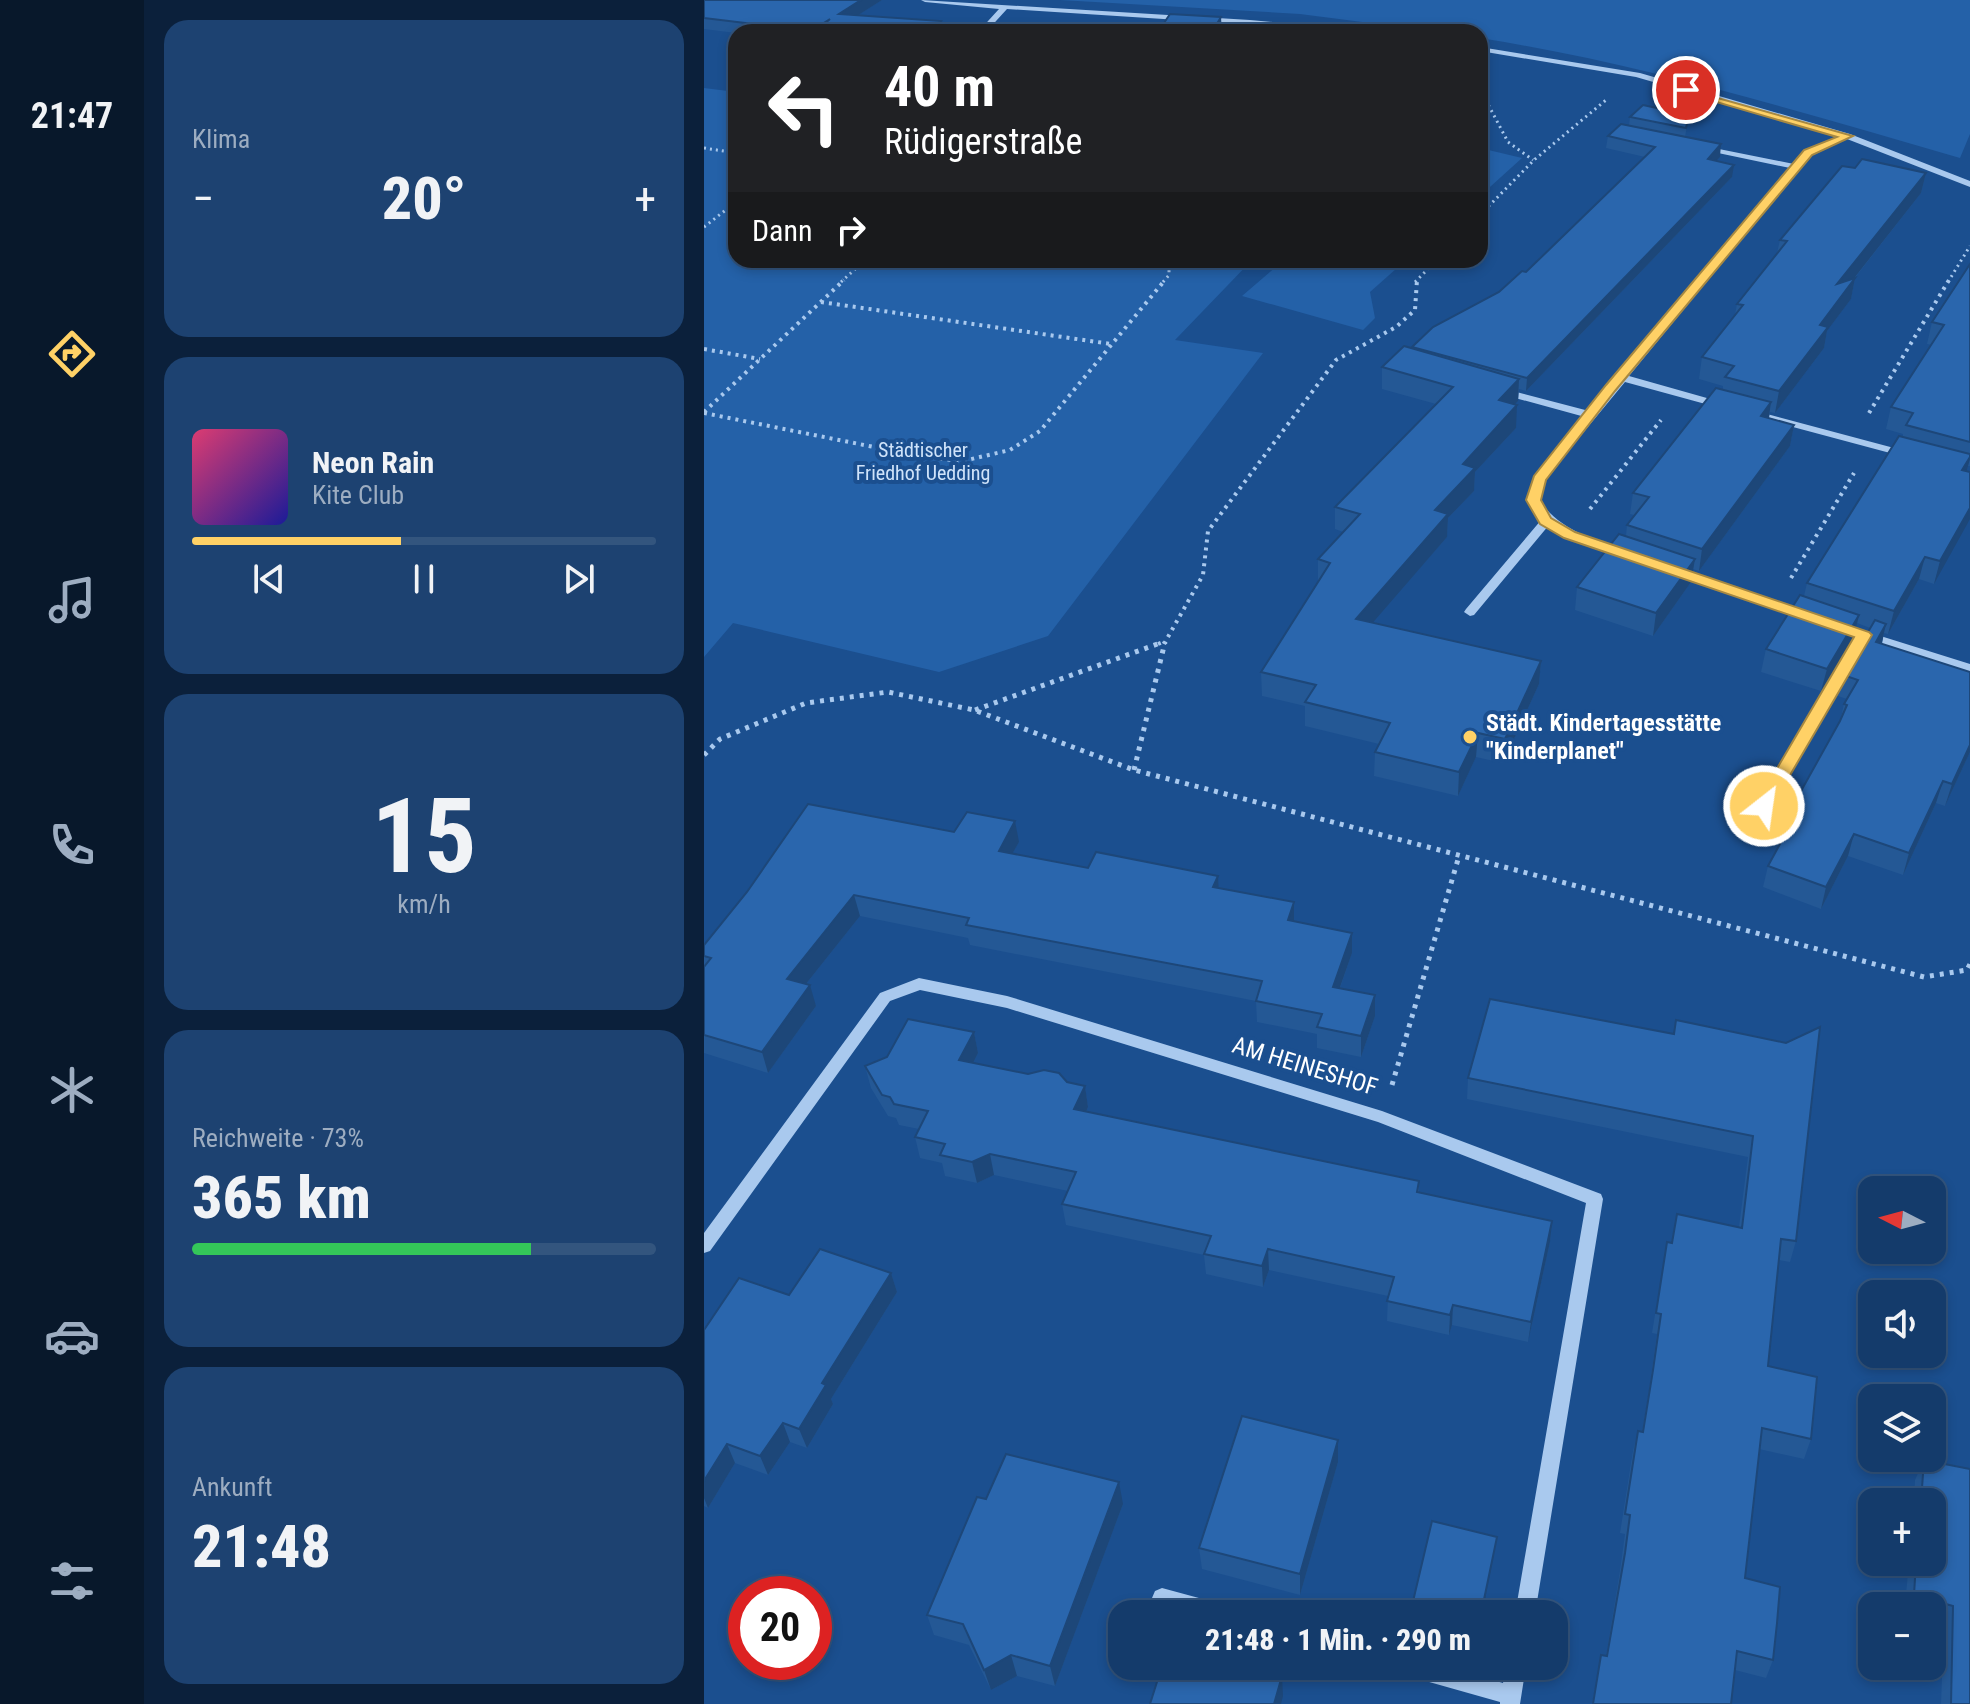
<!DOCTYPE html>
<html lang="de">
<meta charset="utf-8">
<style>
:root{--surface:#143b6b;--page:#1d4271;--text:#f1f3f6;--muted:#9dadc1;--line:#33557e;--accent:#ffd166}
body{margin:0;font-family:"Roboto Condensed",sans-serif;background:var(--page);color:var(--text);height:100vh;display:flex;flex-direction:column;font-size:30px;white-space:nowrap}
*{box-sizing:border-box;margin:0}
p{font-size:26px;color:var(--muted)}
.icon{flex:none;width:44px;height:44px;fill:none;stroke:currentColor;stroke-width:2;stroke-linecap:round;stroke-linejoin:round}
.map{position:relative;flex:1;overflow:hidden}
.drawer{display:flex;flex-direction:column;gap:20px;padding:20px;background:#0b203b;width:560px}
.drawer>*{flex:none}
.top-card{position:absolute;left:24px;top:24px;width:760px;height:244px;border-radius:24px;box-shadow:0 4px 12px #0003,0 0 0 2px var(--line);background:#202124;color:#fff;overflow:hidden}
.needle{width:52px;rotate:276deg}
.tools{position:absolute;left:1154px;top:1176px;display:grid;gap:16px}
.tools a{display:grid;place-items:center;width:88px;height:88px;border-radius:16px;background:var(--surface);box-shadow:0 4px 12px #0003,0 0 0 2px var(--line);font-size:40px}
.speed{position:absolute;left:24px;top:1576px;display:flex;gap:16px;font-size:40px;font-weight:700;text-align:center}
.speed>*{display:grid;place-content:center;width:104px;height:104px;border-radius:50%;background:var(--surface);box-shadow:0 4px 12px #0003,0 0 0 2px var(--line);line-height:1}
.speed .limit{border:12px solid #d22;background:#fff;color:#111}
.pin{position:absolute;display:grid;place-items:center;width:68px;height:68px;color:#fff;margin:-34px;border:4px solid #fff;border-radius:50%;box-shadow:0 2px 8px #0007}
.me{position:absolute;width:88px;margin:-44px;rotate:30deg;stroke-linejoin:round;filter:drop-shadow(0 0 6px #0008)}
.turn{display:flex;align-items:center;gap:28px;height:168px;padding:0 24px;font-size:36px}
.turn .icon{width:104px;height:104px;stroke-width:2.5}
.turn b{display:block;font-size:56px;line-height:68px}
.then{display:flex;align-items:center;height:76px;padding:0 24px;background:#0003;gap:16px;font-size:30px}
.big{font-size:60px;font-weight:800;line-height:1.1}
.drawer .tile{flex:1;display:flex;flex-direction:column;justify-content:center;gap:12px;min-width:0;padding:0 28px;border-radius:24px;background:var(--page)}
.drawer .dial{align-items:center;gap:0}
.dial b{font-size:104px;line-height:1}
.song{display:flex;align-items:center;gap:24px}
.cover{width:96px;height:96px;border-radius:12px;background:linear-gradient(135deg,hsl(340 70% 55%),hsl(240 70% 35%))}
.played{height:8px;border-radius:4px;background:linear-gradient(90deg,var(--accent) 45%,var(--line) 45%)}
.keys{display:flex;justify-content:space-around;direction:ltr}
.heat{display:flex;justify-content:space-between;align-items:center;font-size:44px;direction:ltr}
.charge{height:12px;border-radius:6px;background:linear-gradient(90deg,#34c759 73%,var(--line) 0)}
.trip{position:absolute;left:404px;top:1600px;width:460px;height:80px;border-radius:24px;background:var(--surface);box-shadow:0 4px 12px #0003,0 0 0 2px var(--line);font-weight:800;line-height:80px;text-align:center}
main{display:flex;flex:1;min-height:0}
.dock{display:flex;flex-direction:column;width:144px;justify-content:space-around;align-items:center;background:#08182b;color:var(--muted)}
.dock .icon{width:56px;height:56px}
.dock .selected{color:var(--accent)}
.dock b{font-size:36px;color:var(--text)}
.map>svg:first-child{display:block}
</style>
<main>
<nav class="dock">
<b>21:47</b>
<svg class="icon selected" aria-label="directions" viewBox="0 0 24 24"><path d="M12 3l9 9-9 9-9-9zM9 14v-3h6M13 9l2 2-2 2"/></svg>
<svg class="icon" aria-label="music" viewBox="0 0 24 24"><path d="M9 18V5l10-2v13"/><circle cx="6" cy="18" r="3"/><circle cx="16" cy="16" r="3"/></svg>
<svg class="icon" aria-label="phone" viewBox="0 0 24 24"><path d="M5 4h4l2 5-3 2q2 4 5 5l2-3 5 2v4C11 20 4 13 5 4z"/></svg>
<svg class="icon" aria-label="climate" viewBox="0 0 24 24"><path d="M12 3v18M4 7l16 10M4 17L20 7"/></svg>
<svg class="icon" aria-label="car" viewBox="0 0 24 24"><path d="M5 17H2v-5l4-1 3-4h7l3 4 3 1v5h-3M9 17h6M6 11h13"/><circle cx="7" cy="17" r="2"/><circle cx="17" cy="17" r="2"/></svg>
<svg class="icon" aria-label="filters" viewBox="0 0 24 24"><path d="M4 7h16M4 17h16"/><circle cx="9" cy="7" r="2"/><circle cx="15" cy="17" r="2"/></svg>
</nav>
<section class="drawer">
<div class="tile"><p>Klima</p>
<div class="heat"><a>−</a><b class="big">20°</b><a>+</a></div>
</div>
<div class="tile">
<div class="song"><i class="cover"></i><div><b>Neon Rain</b><p>Kite Club</p></div></div>
<div class="played"></div>
<div class="keys"><svg class="icon" aria-label="previous" viewBox="0 0 24 24"><path d="M18 5L8 12l10 7zM5 5v14"/></svg><svg class="icon" aria-label="pause" viewBox="0 0 24 24"><path d="M8 5v14M16 5v14"/></svg><svg class="icon" aria-label="next" viewBox="0 0 24 24"><path d="M6 5l10 7-10 7zM19 5v14"/></svg></div>
</div>
<div class="tile dial"><b>15</b><p>km/h</p></div>
<div class="tile"><p>Reichweite · 73%</p><b class="big">365 km</b><div class="charge"></div></div>
<div class="tile"><p>Ankunft</p><b class="big">21:48</b></div>
</section>
<div class="map">
<svg width="1266" height="1704" viewBox="0 0 1266 1704">
<rect width="100%" height="100%" fill="#1b4f8f"/>
<!-- green -->
<g fill="#2461a8">
<path d="M356,0h910v134l-10,24c-159,-46 -316,-94 -480,-120v-6h-40l-140,-18z"/>
<polygon points="0,88 32,92 32,260 548,260 471,340 559,353 344,636 235,672 29,623 0,657"/>
<polygon points="776,148 818,158 776,196"/>
<polygon points="580,260 702,260 666,292 671,318 659,330 538,296"/>
</g>
<g fill="none" stroke-linecap="round" stroke-linejoin="round">
<!-- path-far2 -->
<g stroke="#a9c9ee" stroke-width="3" stroke-dasharray="2 4" stroke-linecap="butt">
<polyline points="776,89 804,142 829,160"/>
<polyline points="0,148 32,153"/>
<polyline points="776,215 830,160 902,100"/>
<polyline points="0,227 32,202"/>
<polyline points="137,282 161,260"/>
<polyline points="459,282 465,275 465,260"/>
<polyline points="711,282 733,260"/>
<polyline points="1244,282 1266,246"/>
</g>
<!-- path-far1 -->
<g stroke="#a9c9ee" stroke-width="4" stroke-dasharray="3 5" stroke-linecap="butt">
<polyline points="117,302 407,344"/>
<polyline points="0,349 56,359"/>
<polyline points="0,412 140,280"/>
<polyline points="0,413 220,457 259,461 306,450 336,431 461,280"/>
<polyline points="1165,413 1245,280"/>
<polyline points="886,509 957,420"/>
<polyline points="1087,578 1150,473"/>
<polyline points="454,644 461,641"/>
<polyline points="460,644 499,575 504,531 632,360 692,327 711,310 713,280"/>
</g>
<!-- path -->
<g stroke="#a9c9ee" stroke-width="5" stroke-dasharray="4 6" stroke-linecap="butt">
<polyline points="271,710 459,642"/>
<polyline points="0,755 16,739 102,703 184,692 270,710 430,770 1220,977 1263,970 1266,964"/>
<polyline points="430,770 461,642"/>
<polyline points="688,1085 755,856"/>
</g>
<!-- minor -->
<g fill="#a9c9ee" fill-rule="evenodd">
<polygon points="217,0 546,20 655,30 659,32 303,9 282,32 274,32 295,9 221,2"/>
<path d="M776,47l160,26 210,61 120,47v6l-123,-48 -36,15 -182,222 99,28v4h-8l-95,-26 -81,98 -5,20c22,31 54,39 88,51v4c-21,2 -61,-17 -78,-30l-75,90 -4,1 -6,-4 2,-3 76,-90 -15,-19 6,-21 52,-62 -88,-24v-4l4,-1 88,23 27,-32v-4l4,-1 170,-206 -91,-19v-4l95,19 11,-14 34,-14 -203,-59 -156,-26z"/>
<polygon points="1048,410 1205,452 1206,454 1201,457 1044,415 1044,411"/>
<polygon points="972,568 1108,614 1110,617 1104,621 1100,620 968,575 966,572"/>
<polygon points="1135,623 1266,664 1266,672 1163,640 1065,809 1055,809 1053,806 1153,637 1131,630 1129,627"/>
<polygon points="215,978 303,996 678,1111 897,1194 899,1199 831,1614 811,1614 882,1203 674,1122 303,1008 216,990 186,1001 6,1251 0,1253 0,1233 176,993"/>
<path d="M458,1588l59,16 7,3 3,7c-27,0 -51,1 -76,-9l-3,-7 3,-7z"/>
<polygon points="694,1666 740,1666 799,1683 802,1666 822,1666 816,1704 796,1704 796,1702 704,1676 697,1673"/>
</g>
</g>
<!-- wall -->
<g fill="#245895">
<polygon points="0,0 178,0 154,15 239,32 32,32 32,33 0,29"/>
<polygon points="985,115 981,137 1016,157 1012,160 1028,177 822,391 815,389 814,401 810,404 812,428 771,472 770,491 744,518 743,537 668,622 837,661 835,684 799,763 772,757 754,796 670,776 671,752 675,744 601,726 601,706 558,696 557,672 614,582 614,559 639,532 631,529 631,507 732,404 678,389 678,367 708,349 708,347 795,292 822,272 941,157 902,148 904,136 925,125 926,117"/>
<polygon points="1151,168 1222,173 1217,193 1150,279 1151,278 1147,299 1123,331 1120,348 1071,413 1066,412 1065,418 1090,425 1086,446 995,571 989,569 987,582 949,636 871,610 873,587 922,536 923,525 930,515 926,514 929,493 1019,390 1019,386 995,379 998,357 1031,315 1033,304 1073,253 1076,240"/>
<polygon points="1266,264 1266,466 1264,466 1230,584 1215,579 1184,634 1180,633 1178,644 1266,672 1266,752 1241,806 1232,803 1199,875 1144,856 1117,909 1059,887 1064,866 1078,840 1077,840 1082,818 1136,722 1140,704 1143,699 1134,696 1139,675 1166,628 1153,623 1150,637 1117,691 1057,672 1062,649 1100,596 1103,583 1199,437 1199,434 1182,429 1187,407 1228,345 1223,344 1228,322"/>
<polygon points="250,832 315,842 308,854 384,868 514,876 514,888 590,921 648,933 648,953 636,988 671,1016 657,1057 613,1048 613,1034 553,1022 552,1001 266,945 264,938 156,916 102,984 112,1006 64,1073 0,1053 0,945"/>
<polygon points="270,1032 274,1053 269,1063 381,1086 384,1107 382,1111 715,1181 715,1192 848,1221 846,1242 824,1342 748,1325 745,1335 683,1321 684,1296 565,1270 559,1287 502,1274 500,1255 362,1225 358,1204 364,1191 290,1175 273,1183 241,1176 238,1163 216,1158 211,1137 215,1129 195,1125 192,1118 184,1116 167,1088 161,1066"/>
<polygon points="970,1034 1082,1043 1092,1241 1086,1262 1075,1260 1064,1366 1107,1439 1100,1459 1055,1449 1041,1578 1069,1660 1062,1678 1031,1670 1027,1704 888,1704 897,1655 902,1656 916,1571 921,1534 916,1533 929,1451 934,1431 938,1432 945,1390 953,1334 948,1333 963,1242 967,1243 973,1214 1035,1227 1044,1157 763,1099 764,1078"/>
<polygon points="187,1273 193,1292 127,1399 129,1404 103,1448 86,1442 64,1475 31,1463 4,1508 0,1506 0,1330 85,1295"/>
<polygon points="1220,1460 1266,1469 1266,1704 1237,1704 1240,1624 1228,1621 1228,1606 1201,1606 1205,1562 1228,1562 1228,1502 1210,1502 1211,1480"/>
<polygon points="634,1462 596,1595 498,1569 495,1548"/>
<polygon points="282,1499 419,1504 351,1686 313,1676 287,1690 265,1645 230,1635 223,1615"/>
</g>
<!-- shaded-wall -->
<g fill="#1d4779">
<polygon points="157,0 178,0 137,26 135,14"/>
<polygon points="517,17 518,32 508,32"/>
<polygon points="237,21 239,32 228,32"/>
<polygon points="1017,144 1016,157 1002,171 1004,159"/>
<polygon points="1030,165 1028,177 822,391 823,378"/>
<polygon points="1222,173 1217,193 1129,305 1133,284"/>
<polygon points="1151,278 1147,299 1123,331 1120,348 1071,413 1075,391 1116,325"/>
<polygon points="815,379 814,401 793,422 795,400"/>
<polygon points="1067,402 1064,423 1057,416"/>
<polygon points="813,405 812,428 771,472 770,491 744,518 743,537 652,642 652,619 731,510 759,464"/>
<polygon points="1090,425 1086,446 995,571 998,549"/>
<polygon points="1266,457 1266,459 1261,477 1258,470"/>
<polygon points="1266,508 1266,519 1230,584 1236,561"/>
<polygon points="1221,557 1215,579 1184,634 1190,611"/>
<polygon points="991,559 987,582 949,636 952,613"/>
<polygon points="1155,615 1150,637 1117,691 1123,669"/>
<polygon points="1182,624 1177,646 1172,642"/>
<polygon points="837,661 835,684 799,763 801,739"/>
<polygon points="774,733 772,757 754,796 755,772"/>
<polygon points="1266,745 1266,752 1241,806 1248,784"/>
<polygon points="1239,781 1232,803 1199,875 1205,853"/>
<polygon points="311,821 315,842 298,872 295,851"/>
<polygon points="1150,834 1144,856 1117,909 1122,887"/>
<polygon points="514,876 515,897 509,887"/>
<polygon points="150,895 156,916 90,999 83,979"/>
<polygon points="590,902 590,923 584,920"/>
<polygon points="648,933 648,953 629,1007 629,987"/>
<polygon points="106,985 112,1006 64,1073 58,1052"/>
<polygon points="671,995 671,1016 657,1057 657,1036"/>
<polygon points="270,1032 274,1053 260,1081 255,1060"/>
<polygon points="381,1086 384,1107 374,1130 370,1109"/>
<polygon points="286,1154 290,1175 273,1183 268,1162"/>
<polygon points="848,1221 846,1242 824,1342 827,1322"/>
<polygon points="564,1249 565,1270 559,1287 558,1266"/>
<polygon points="187,1273 193,1292 127,1399 129,1404 103,1448 95,1429 118,1383"/>
<polygon points="749,1305 748,1325 745,1335 746,1315"/>
<polygon points="79,1423 86,1442 64,1475 56,1456"/>
<polygon points="634,1440 634,1462 596,1595 596,1574"/>
<polygon points="23,1444 31,1463 4,1508 0,1498 0,1481"/>
<polygon points="415,1482 419,1504 351,1686 346,1666"/>
<polygon points="793,1537 778,1614 777,1614"/>
<polygon points="307,1655 313,1676 287,1690 280,1670"/>
<polygon points="578,1676 579,1696 577,1704 570,1704"/>
</g>
<!-- building -->
<g fill="#2a66ad" stroke="#1d4779" stroke-width="2">
<polygon points="0,0 157,0 135,14 237,21 228,32 111,32 126,19 107,31 0,18"/>
<polygon points="466,14 517,17 508,32 454,32"/>
<polygon points="939,105 985,115 982,128 926,117"/>
<polygon points="917,124 1017,144 1004,159 1030,165 823,378 708,347 729,327 795,292 818,271 822,272 951,147 904,136"/>
<polygon points="1158,159 1222,173 1133,284 1151,278 1116,325 1124,327 1075,391 1021,377 1030,366 998,357 1039,305 1033,304 1083,241 1076,240 1138,166 1151,168"/>
<polygon points="1266,264 1266,442 1202,425 1209,413 1187,407 1240,325 1228,322"/>
<polygon points="700,346 815,379 795,400 813,405 759,464 771,468 731,510 744,514 652,619 837,661 801,739 774,733 755,772 671,752 686,723 601,702 612,685 557,672 626,563 614,559 656,514 631,507 749,387 678,367"/>
<polygon points="1012,388 1067,402 1057,416 1090,425 998,549 923,525 945,497 929,493"/>
<polygon points="1195,436 1266,454 1266,457 1258,470 1266,472 1266,508 1236,561 1221,557 1190,611 1103,583"/>
<polygon points="915,534 991,559 952,613 873,587"/>
<polygon points="1096,595 1155,615 1123,669 1062,649"/>
<polygon points="1171,620 1182,624 1172,642 1266,672 1266,745 1248,784 1239,781 1205,853 1150,834 1122,887 1064,866 1089,820 1082,818 1136,721 1143,705 1140,704 1154,680 1139,675"/>
<polygon points="104,804 250,832 263,812 311,821 295,851 384,868 392,852 514,876 509,887 590,902 584,920 648,933 629,987 671,995 657,1036 613,1027 618,1014 552,1001 558,981 262,925 265,918 150,895 83,979 106,985 58,1052 0,1035 0,967 7,958 0,956 0,945 43,892"/>
<polygon points="786,999 970,1034 972,1020 1082,1043 1116,1027 1092,1241 1077,1239 1064,1366 1113,1377 1107,1439 1058,1428 1041,1578 1076,1587 1073,1623 1069,1660 1033,1651 1027,1704 889,1704 897,1655 903,1656 921,1553 926,1515 921,1514 934,1431 939,1432 949,1370 957,1314 952,1313 963,1242 968,1243 973,1214 1038,1228 1049,1136 764,1078"/>
<polygon points="204,1019 270,1032 255,1060 324,1074 340,1070 355,1073 363,1082 381,1086 370,1109 715,1181 713,1192 848,1221 827,1322 749,1305 746,1315 683,1301 690,1277 564,1249 558,1266 500,1254 507,1236 358,1204 372,1172 286,1154 268,1162 236,1155 241,1144 211,1137 224,1111 190,1104 186,1097 178,1095 161,1066 183,1057"/>
<polygon points="116,1249 187,1273 118,1383 122,1385 95,1429 79,1423 56,1456 23,1444 0,1481 0,1330 35,1278 85,1295"/>
<polygon points="538,1416 634,1440 596,1574 495,1548"/>
<polygon points="302,1454 415,1482 346,1666 307,1655 280,1670 259,1624 223,1615 273,1497 282,1499"/>
<polygon points="1220,1460 1266,1469 1266,1704 1247,1704 1249,1606 1210,1595 1212,1562 1228,1562 1228,1502 1217,1502"/>
<polygon points="728,1521 793,1537 777,1614 706,1614"/>
<polygon points="458,1666 540,1666 578,1676 570,1704 446,1704"/>
</g>
<!-- route -->
<polygon fill="#ffd166" stroke="#a68842" stroke-width="2" points="978,88 1149,136 1108,155 911,391 842,480 837,500 847,518 871,532 1165,632 1168,635 1068,806 1060,812 1051,806 1150,637 860,538 836,524 822,500 830,476 902,385 1100,150 1133,137 978,92"/>
<!-- markers -->
<circle fill="#ffd166" stroke="#1b4f8f" stroke-width="3" cx="766" cy="737" r="8"/>
<g text-anchor="middle" dominant-baseline="central" stroke-width="8" stroke-linejoin="round" paint-order="stroke">
<!-- far-park labels -->
<g font-size="20" fill="#cfe3fa" stroke="#1b4f8f">
<text x="219" y="450">Städtischer<tspan x="219" dy="23">Friedhof Uedding</tspan></text>
</g>
<!-- poi labels -->
<g font-size="24" font-weight="bold" fill="#fff" stroke="#1b4f8f" text-anchor="start">
<text x="782" y="723">Städt. Kindertagesstätte<tspan x="782" dy="28">"Kinderplanet"</tspan></text>
</g>
<!-- street labels -->
<g font-size="24" fill="#fff" stroke="#1b4f8f">
<text transform="translate(601 1066) rotate(17)">AM HEINESHOF</text>
</g>
</g>
</svg>
<div class="tools">
<a><svg class="needle" viewBox="-14 -14 28 28"><path d="M0-13l5 13h-10z" fill="#e53935"/><path d="M0 13l5-13h-10z" fill="#9dadc1"/></svg></a>
<a><svg class="icon" aria-label="sound" viewBox="0 0 24 24"><path d="M4 9h4l5-4v14l-5-4H4zM17 9q2 3 0 6"/></svg></a>
<a><svg class="icon" aria-label="layers" viewBox="0 0 24 24"><path d="M12 4l9 5-9 5-9-5zM3 14l9 5 9-5"/></svg></a>
<a>+</a>
<a>−</a>
</div>
<div class="speed"><div class="limit">20</div></div>
<div class="pin" style="left:982px;top:90px;background:#d93025"><svg class="icon" aria-label="arrive" viewBox="0 0 24 24"><path d="M6 21V4h12l-3 4 3 4H6"/></svg></div>
<svg class="me" style="left:1060px;top:806px" viewBox="-20 -20 40 40"><circle r="17" fill="#ffd166" stroke="#fff" stroke-width="3"/><path d="M0-11L8 9 0 5-8 9z" fill="#fff"/></svg>
<div class="trip">21:48 · 1 Min. · 290 m</div>
<div class="top-card">
<div class="turn"><svg class="icon" aria-label="left" viewBox="0 0 24 24"><path d="M17 20v-9H6M10 6l-5 5 5 5"/></svg><div><b>40 m</b>Rüdigerstraße</div></div>
<div class="then">Dann<svg class="icon" aria-label="right" viewBox="0 0 24 24"><path d="M7 20v-9h11M14 6l5 5-5 5"/></svg></div>
</div>
</div>
</main>
